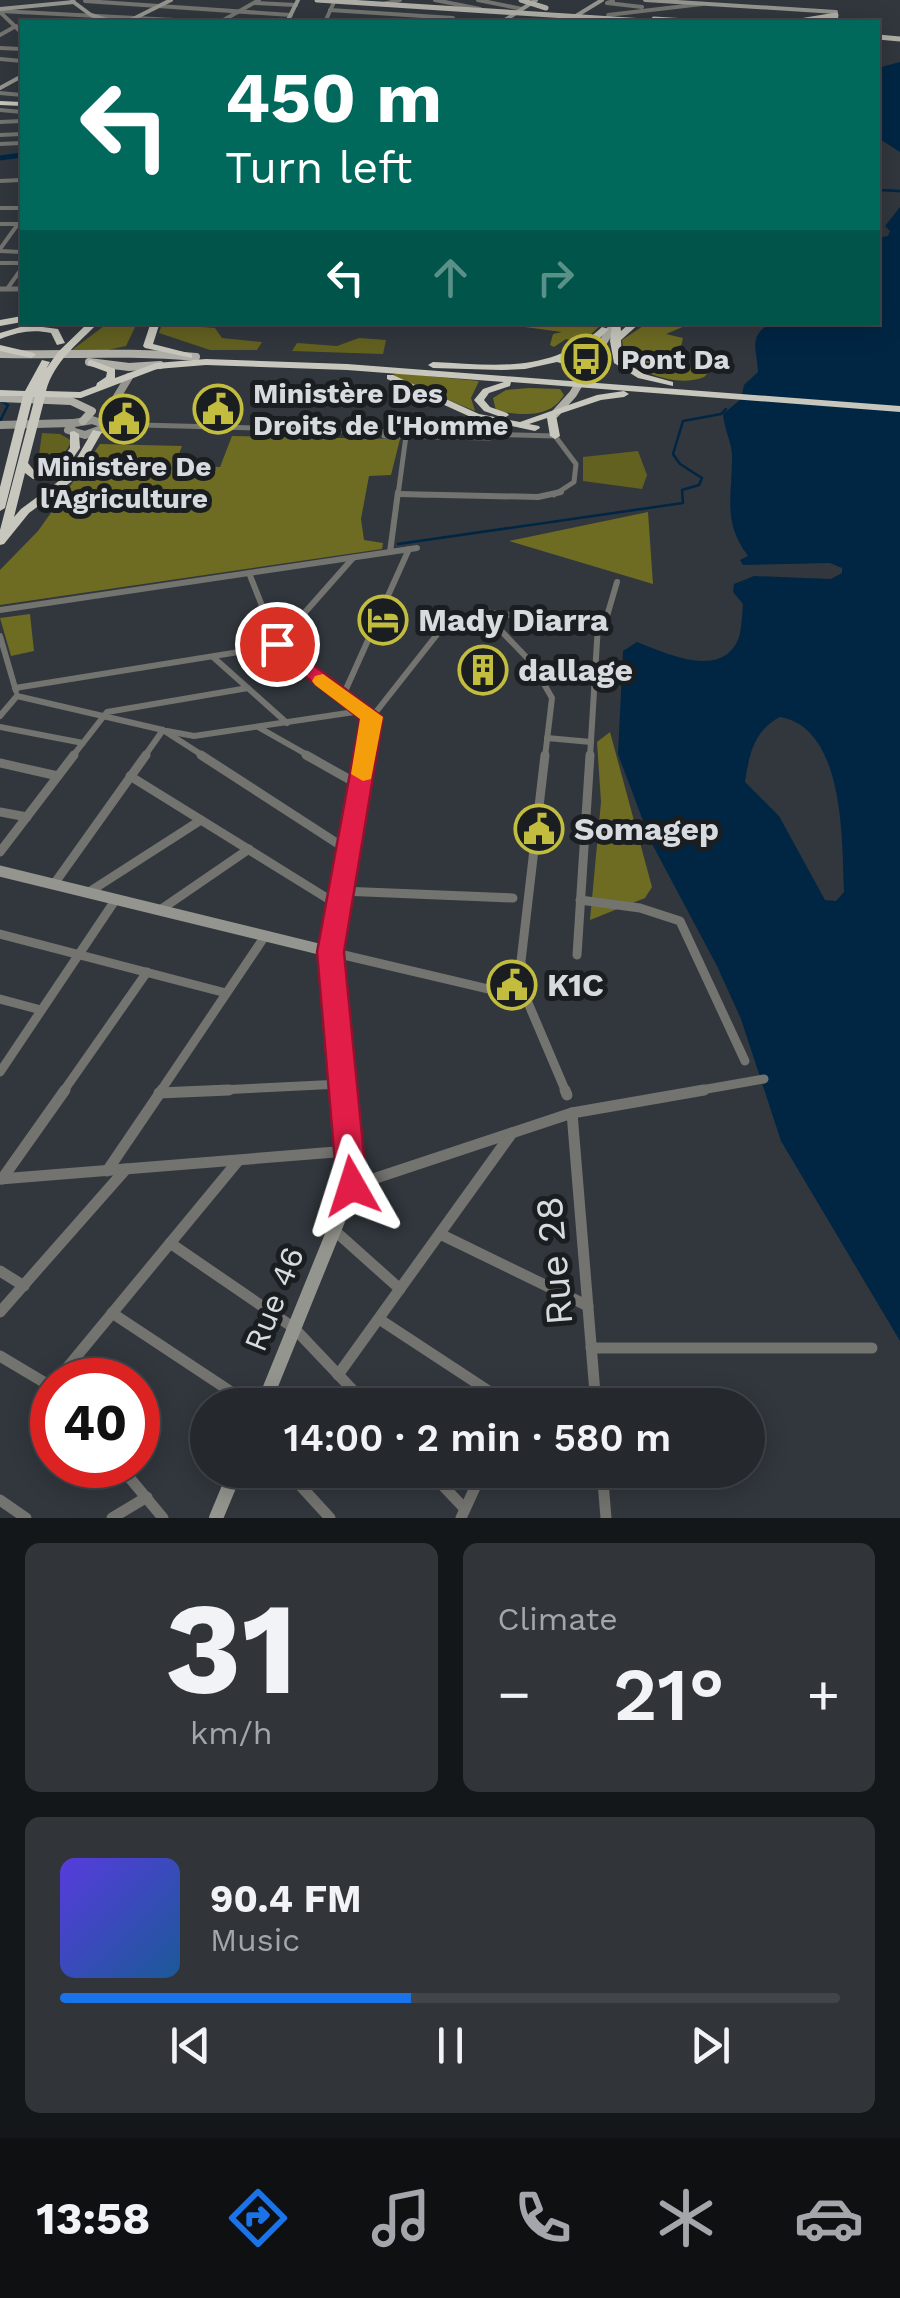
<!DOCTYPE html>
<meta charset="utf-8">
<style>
:root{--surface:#25292e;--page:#31353a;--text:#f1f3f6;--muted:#a3a6aa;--line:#42454a;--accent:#1a73e8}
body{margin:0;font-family:"Work Sans",sans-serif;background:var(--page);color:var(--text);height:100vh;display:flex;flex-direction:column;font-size:38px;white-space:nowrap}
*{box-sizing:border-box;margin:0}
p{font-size:32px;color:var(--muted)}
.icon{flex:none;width:55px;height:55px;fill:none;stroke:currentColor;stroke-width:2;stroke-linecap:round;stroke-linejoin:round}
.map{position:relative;height:1518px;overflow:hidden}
.side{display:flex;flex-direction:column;gap:25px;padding:25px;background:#141719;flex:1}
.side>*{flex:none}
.banner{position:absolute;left:20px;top:20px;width:860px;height:305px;border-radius:0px;box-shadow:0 5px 25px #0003,0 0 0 2px var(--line);background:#00695c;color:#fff;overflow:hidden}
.speed{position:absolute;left:30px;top:1358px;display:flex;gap:20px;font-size:50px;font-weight:700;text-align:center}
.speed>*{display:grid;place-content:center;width:130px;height:130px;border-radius:50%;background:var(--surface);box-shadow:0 5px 25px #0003,0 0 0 2px var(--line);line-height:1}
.speed .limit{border:15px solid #d22;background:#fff;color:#111}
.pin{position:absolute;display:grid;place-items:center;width:85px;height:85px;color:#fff;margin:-42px;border:5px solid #fff;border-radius:50%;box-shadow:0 2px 10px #0007}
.me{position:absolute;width:110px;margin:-55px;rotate:354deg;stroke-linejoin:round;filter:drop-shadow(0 0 8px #0008)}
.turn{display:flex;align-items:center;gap:35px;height:210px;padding:0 40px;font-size:45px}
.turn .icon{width:130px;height:130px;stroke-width:2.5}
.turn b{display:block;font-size:70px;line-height:85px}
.lanes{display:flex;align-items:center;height:95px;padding:0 40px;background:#0003;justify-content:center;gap:50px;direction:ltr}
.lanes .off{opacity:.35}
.big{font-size:75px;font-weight:600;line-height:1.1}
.side .card{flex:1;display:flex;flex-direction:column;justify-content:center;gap:15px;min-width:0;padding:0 35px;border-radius:15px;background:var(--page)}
.side .dial{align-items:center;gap:0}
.dial b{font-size:130px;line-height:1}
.song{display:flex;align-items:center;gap:30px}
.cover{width:120px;height:120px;border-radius:15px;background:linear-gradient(135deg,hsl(250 70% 55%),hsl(210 70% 35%))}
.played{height:10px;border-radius:5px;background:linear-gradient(90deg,var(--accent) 45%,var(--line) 45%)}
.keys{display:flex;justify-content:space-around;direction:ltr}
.heat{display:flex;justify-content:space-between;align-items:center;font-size:55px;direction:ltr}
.side .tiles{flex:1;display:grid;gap:25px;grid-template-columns:1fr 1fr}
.card:last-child{grid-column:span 2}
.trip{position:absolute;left:190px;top:1388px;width:575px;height:100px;border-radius:50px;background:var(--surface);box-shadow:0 5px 25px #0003,0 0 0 2px var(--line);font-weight:600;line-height:100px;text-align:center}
.menu{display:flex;height:160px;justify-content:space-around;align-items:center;background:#0f1012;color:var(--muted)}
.menu .icon{width:70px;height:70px}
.menu .active{color:var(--accent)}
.menu b{font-size:45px;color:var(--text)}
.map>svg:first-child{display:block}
</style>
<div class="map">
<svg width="900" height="1518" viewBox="0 0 900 1518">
<rect width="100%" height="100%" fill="#31373d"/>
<!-- green -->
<g fill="#636120">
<polygon points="108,323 137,323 126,346 103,351 72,350"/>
<polygon points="162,324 215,328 222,338 262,342 257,350 210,350 159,333"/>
<polygon points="359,338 386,340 383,354 292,351 297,343 337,346"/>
<polygon points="42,433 60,434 72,441 53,472 37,470"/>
<polygon points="638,451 647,475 642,489 583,481 583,457"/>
</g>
<!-- forest -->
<g fill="#6e6b23">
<path d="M649,322l43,1 -26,11 17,4 -7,30 25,-2 8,6 -5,5c-24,10 -60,-2 -79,-18l-3,-19z"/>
<polygon points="494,323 557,327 561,323 603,323 574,350 562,348 575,341 566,339 554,347 550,345 553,334 562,332"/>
<polygon points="397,373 479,381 471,398 475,411 391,376"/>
<path d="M529,388l31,1 4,6c-14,24 -43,20 -68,16l-3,-13 13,-8z"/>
<polygon points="232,436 400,439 391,475 369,476 361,519 364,540 383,543 382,549 0,605 0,570 38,531 100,444 182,446 175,465 220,467"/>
<polygon points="648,512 653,584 509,541"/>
<polygon points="30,614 34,651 11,656 0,618"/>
<polygon points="610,732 652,887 645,898 590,920 601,802 597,742"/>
</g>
<!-- water -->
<g fill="#012644" fill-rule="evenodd">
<polygon points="900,62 900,152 878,138 878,68"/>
<path d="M900,207v1134l-119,-200 -40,-122 -24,-53 -66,-124 -33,-88 5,-103 14,-9c29,11 86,39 102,-5 3,-10 3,-23 4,-33l-10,-12 1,-8 20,-8 77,3 11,-6v-5l-12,-5 -87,2 -3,-5 8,-4c-27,-36 -15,-62 -16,-102 -1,-13 -8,-26 -9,-40l18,-15 3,-14 14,-13c-1,-24 -11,-36 15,-50h105v-84l10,-2 2,-5 -5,-5zM780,717c65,11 62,124 64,175l-8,9 -11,-1 -46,-84 -34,-34c4,-27 9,-52 35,-65z"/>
</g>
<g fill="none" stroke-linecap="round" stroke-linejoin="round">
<!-- stream -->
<g stroke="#012644" stroke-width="2.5">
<polyline points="878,190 900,191"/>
<polyline points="0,421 8,405 1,401"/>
<polyline points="398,544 683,503 682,490 699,485 702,478 680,464 673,454 683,421 721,414 726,409"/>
</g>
<!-- canal -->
<polyline stroke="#012644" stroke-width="5" points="0,158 22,155"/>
<!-- street-far4 -->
<g stroke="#73736f" stroke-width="4">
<polyline points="435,0 480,9"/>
<polyline points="478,0 522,9"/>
<polyline points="85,1 291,15"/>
<polyline points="613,1 607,3 642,7"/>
<polyline points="255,3 296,5"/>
<polyline points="383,4 400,0"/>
<polyline points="330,10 453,18"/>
<polyline points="0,11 213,22"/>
<polyline points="0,12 22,33"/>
<polyline points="608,15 702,4"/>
<polyline points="569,21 585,22"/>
<polyline points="220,22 259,0"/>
<polyline points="325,22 335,0"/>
<polyline points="544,22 560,22"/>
<polyline points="0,35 16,26"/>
<polyline points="0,48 22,49"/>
<polyline points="0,59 22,61"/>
<polyline points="0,93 22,95"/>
<polyline points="0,110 22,112"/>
<polyline points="0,122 22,121"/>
<polyline points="0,135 22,134"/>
<polyline points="0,144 22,143"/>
<polyline points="0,181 22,180"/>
<polyline points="0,208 22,208"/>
<polyline points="0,224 20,224"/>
<polyline points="0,249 18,224"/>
<polyline points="0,251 22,252"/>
<polyline points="0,263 22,263"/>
<polyline points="7,289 22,268"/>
</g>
<!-- street-far3 -->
<g stroke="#73736f" stroke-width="5">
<polyline points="0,289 22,289"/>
<polyline points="102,424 555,436 576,464 574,482 554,495"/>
<polyline points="384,436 490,438"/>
<polyline points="398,494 430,495"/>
<polyline points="398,495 406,436"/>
</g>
<!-- street-far2 -->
<g stroke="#73736f" stroke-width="6">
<polyline points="398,494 538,497 561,492"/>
<polyline points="390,552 398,492"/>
<polyline points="249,573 278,646"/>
<polyline points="0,610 417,548"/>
<polyline points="483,612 532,663 552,698 545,757"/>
<polyline points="483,612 598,625"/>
<polyline points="0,636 16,691"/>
<polyline points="277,644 353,558"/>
<polyline points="213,657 287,723"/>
<polyline points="15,688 283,645 342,698 372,717"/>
<polyline points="17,696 163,730 205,757"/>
<polyline points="342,698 409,549"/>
<polyline points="0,716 17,696"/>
<polyline points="0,727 83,743"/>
<polyline points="258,727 311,757"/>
<polyline points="167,731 194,736 361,711"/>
<polyline points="547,738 591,742"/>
<polyline points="72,757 107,712 248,688"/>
<polyline points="144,757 163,730"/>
<polyline points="365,757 372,717 439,632"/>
<polyline points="590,757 598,625 607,616 617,582"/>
</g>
<!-- street-far1 -->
<g stroke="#73736f" stroke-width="9">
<polyline points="201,755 346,849"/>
<polyline points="306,755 361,786"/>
<polyline points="365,755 331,952 526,998"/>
<polyline points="545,755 521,961 526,998 566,1092"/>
<polyline points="0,763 58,776"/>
<polyline points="130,776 338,905"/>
<polyline points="0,812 27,817"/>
<polyline points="0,852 74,755"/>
<polyline points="54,884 146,755"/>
<polyline points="341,891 513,898"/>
<polyline points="89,892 201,820"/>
<polyline points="580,900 640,908 680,921 745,1061"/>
<polyline points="160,910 249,849"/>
<polyline points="0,934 226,993"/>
<polyline points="577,955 590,755"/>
<polyline points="0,999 41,1010"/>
<polyline points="0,1072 116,899"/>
<polyline points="63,1092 147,972"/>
<polyline points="160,1092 265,936"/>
<polyline points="178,1092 341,1084"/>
<polyline points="690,1092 764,1079"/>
</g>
<!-- street -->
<g stroke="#73736f" stroke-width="11">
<polyline points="565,1090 567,1095"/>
<polyline points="159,1093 229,1090"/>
<polyline points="572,1113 596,1405"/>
<polyline points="107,1171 162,1090"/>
<polyline points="0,1179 348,1151"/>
<polyline points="2,1179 65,1090"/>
<polyline points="352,1186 572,1113 704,1090"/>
<polyline points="334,1230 400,1289"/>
<polyline points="440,1234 588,1306"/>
<polyline points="170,1243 294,1328 367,1405"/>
<polyline points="0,1271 24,1286"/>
<polyline points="0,1312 126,1169"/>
<polyline points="112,1313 251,1405"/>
<polyline points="379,1319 510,1405"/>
<polyline points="591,1348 872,1348"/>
<polyline points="0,1356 52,1387"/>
<polyline points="338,1375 512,1133"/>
<polyline points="57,1380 238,1161"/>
<polyline points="119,1465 163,1518"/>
<polyline points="286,1470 330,1518"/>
<polyline points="428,1470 465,1509"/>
<polyline points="602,1470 606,1518"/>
<polyline points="0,1500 26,1518"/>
<polyline points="112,1518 147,1497"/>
<polyline points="461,1518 483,1470"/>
</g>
<!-- secondary-far3 -->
<g stroke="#95958f" stroke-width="4">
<polyline points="645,0 836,12"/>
<polyline points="72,1 91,15 113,22"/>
<polyline points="0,9 74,2"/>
<polyline points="127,22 171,0"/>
<polyline points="287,22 298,0"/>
<polyline points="502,22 536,0"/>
<polyline points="566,22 602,0"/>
<polyline points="0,88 22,76"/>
</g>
<!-- secondary-far2 -->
<g stroke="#95958f" stroke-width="8">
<polygon points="92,420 101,423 102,429 85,435 68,430 74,423"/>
<polyline points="101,423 129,377"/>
<polyline points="0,425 72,423"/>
</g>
<!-- secondary-far1 -->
<polyline stroke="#95958f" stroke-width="11" points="0,871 331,952 344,1092"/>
<!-- secondary -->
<g stroke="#95958f" stroke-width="14">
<polyline points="263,1405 352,1186 343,1090"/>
<polyline points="216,1518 236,1470"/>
</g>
<!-- primary-far1 -->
<g stroke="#afafa7" stroke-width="5">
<polyline points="317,0 660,22"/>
<polyline points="521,0 546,8"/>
<polyline points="654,19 702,22"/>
<polyline points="794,22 836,15 835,22"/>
<polyline points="878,37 900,39"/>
</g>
<!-- primary -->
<g stroke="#afafa7" stroke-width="8">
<path d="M0,354c66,1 131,-3 196,3"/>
<polyline points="89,362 129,367 160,365"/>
<polyline points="0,398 71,401 92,411 83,421"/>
<polyline points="555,414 573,394 615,322"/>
</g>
<!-- highway -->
<g fill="#c7c7bd" fill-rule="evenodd">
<polygon points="0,101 22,102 22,106 0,105"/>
<polygon points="22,316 22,322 0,326 0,320"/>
<path d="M89,322h10c-21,22 -45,39 -53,69l34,1 16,-6 1,-3 9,-6 1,-5 -19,-7v-4l3,-1 24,9v9l41,-15 50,-4 141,5 553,42v6l-389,-30 -1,4 -21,7 -5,7 6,7 17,6 2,2 -5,3 -20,-7 -10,-11 9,-11 21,-7 -157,-12 -141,-5 -49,4 -76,29 -36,-1 -17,66 8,10 17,-1 17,-24v-16l4,-1 5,3 1,14 -20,29 -27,2 -8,-6 -11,44 7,-8 46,-34 26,-45 9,2 -27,47 -46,34 -25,31 -4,1v-15l35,-133h-2l-28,111 -5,3v-24l23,-91h-23v-6l25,1 17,-31 8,2 -4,7 12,-17z"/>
<polygon points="151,322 160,322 153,344 192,354 192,358 145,348 143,346"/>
<polygon points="612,322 620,322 621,331 631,322 641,322 621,340 622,360 644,374 673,382 673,386 638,378 614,363 610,341"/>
<path d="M27,325l31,4 7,14 -8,2 -6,-12c-19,-4 -33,-1 -51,6v-6z"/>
<path d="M602,327l7,2 -18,18 -25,12 24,7v4l-3,1 -30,-9 -32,7 -24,1 -68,-2 -5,-3 5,-3c64,3 118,12 169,-35z"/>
<polygon points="0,345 34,353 36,355 31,358 0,351"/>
<polygon points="387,375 393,375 479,414 520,422 597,395 624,391 629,394 624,397 601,400 556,415 560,436 555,439 550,436 547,418 529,424 539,426 540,428 535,431 473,418 387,379"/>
</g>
</g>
<!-- route -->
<polygon fill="#e11d48" stroke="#92132f" stroke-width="2.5" points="277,638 383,717 344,952 367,1186 363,1195 352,1198 341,1195 337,1186 317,952 360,719 269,648 266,644 269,639"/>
<!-- slow -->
<polygon fill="#f59e0b" points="323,674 383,717 371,779 363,781 351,774 360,719 315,685 312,681 315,676"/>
<!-- icons -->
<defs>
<g id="bus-ring" transform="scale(2.5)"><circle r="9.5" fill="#1b1e21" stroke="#c2bd3f" stroke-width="1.5"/><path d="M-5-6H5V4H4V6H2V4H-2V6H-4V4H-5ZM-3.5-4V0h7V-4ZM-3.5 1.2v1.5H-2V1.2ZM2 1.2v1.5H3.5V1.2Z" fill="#c2bd3f"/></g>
<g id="civic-ring" transform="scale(2.5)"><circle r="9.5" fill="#1b1e21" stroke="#c2bd3f" stroke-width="1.5"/><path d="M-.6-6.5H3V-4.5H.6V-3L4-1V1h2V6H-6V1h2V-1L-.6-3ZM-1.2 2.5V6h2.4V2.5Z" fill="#c2bd3f"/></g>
<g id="hotel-ring" transform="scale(2.5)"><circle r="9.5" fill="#1b1e21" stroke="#c2bd3f" stroke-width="1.5"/><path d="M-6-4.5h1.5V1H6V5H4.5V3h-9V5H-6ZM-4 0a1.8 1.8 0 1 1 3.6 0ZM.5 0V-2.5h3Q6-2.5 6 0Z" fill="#c2bd3f"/></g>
<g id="building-ring" transform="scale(2.5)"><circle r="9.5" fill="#1b1e21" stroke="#c2bd3f" stroke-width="1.5"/><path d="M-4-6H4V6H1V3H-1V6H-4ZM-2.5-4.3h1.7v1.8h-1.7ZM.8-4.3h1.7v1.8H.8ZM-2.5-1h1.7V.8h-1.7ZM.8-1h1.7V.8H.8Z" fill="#c2bd3f"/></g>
</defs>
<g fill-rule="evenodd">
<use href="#bus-ring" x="586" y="359"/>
<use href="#civic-ring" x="218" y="409"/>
<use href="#civic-ring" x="124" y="419"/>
<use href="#hotel-ring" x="383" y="620"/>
<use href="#building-ring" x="483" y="670"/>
<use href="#civic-ring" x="539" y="829"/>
<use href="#civic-ring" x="512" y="985"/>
</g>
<g text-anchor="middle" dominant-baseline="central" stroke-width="10" stroke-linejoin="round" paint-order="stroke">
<!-- far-poi labels -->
<g font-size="28" font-weight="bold" fill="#d7dbdf" stroke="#1b1e21" text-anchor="start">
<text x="621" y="359">Pont Da</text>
<text x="253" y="393">Ministère Des<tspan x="253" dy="32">Droits de l'Homme</tspan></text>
<text x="124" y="466" text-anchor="middle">Ministère De<tspan x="124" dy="32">l'Agriculture</tspan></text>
</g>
<!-- poi labels -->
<g font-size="32" font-weight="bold" fill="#d7dbdf" stroke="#1b1e21" text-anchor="start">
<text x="418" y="620">Mady Diarra</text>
<text x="518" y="670">dallage</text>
<text x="574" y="829">Somagep</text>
<text x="547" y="985">K1C</text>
</g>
<!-- street labels -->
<g font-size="32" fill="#d7dbdf" stroke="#1b1e21">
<text transform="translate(274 1299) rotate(-68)">Rue 46</text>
</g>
<!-- near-street labels -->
<g font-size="38" fill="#d7dbdf" stroke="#1b1e21">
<text transform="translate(554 1261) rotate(-95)">Rue 28</text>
</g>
</g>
</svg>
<div class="speed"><div class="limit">40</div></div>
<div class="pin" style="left:277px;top:644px;background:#d93025"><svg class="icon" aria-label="arrive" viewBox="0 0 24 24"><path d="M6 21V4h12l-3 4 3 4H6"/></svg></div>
<svg class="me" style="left:352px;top:1186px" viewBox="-20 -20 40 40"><path d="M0-17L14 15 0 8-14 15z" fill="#e11d48" stroke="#fff" stroke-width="4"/></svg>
<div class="trip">14:00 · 2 min · 580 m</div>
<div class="banner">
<div class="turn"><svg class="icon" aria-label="left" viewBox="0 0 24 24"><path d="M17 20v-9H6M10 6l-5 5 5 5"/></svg><div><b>450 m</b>Turn left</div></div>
<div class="lanes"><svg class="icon" aria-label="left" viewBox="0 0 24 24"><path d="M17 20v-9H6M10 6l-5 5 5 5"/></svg><svg class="icon off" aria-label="ahead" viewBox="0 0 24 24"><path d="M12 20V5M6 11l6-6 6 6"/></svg><svg class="icon off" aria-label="right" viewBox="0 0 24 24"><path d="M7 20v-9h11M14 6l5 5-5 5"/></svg></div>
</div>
</div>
<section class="side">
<div class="tiles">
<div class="card dial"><b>31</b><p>km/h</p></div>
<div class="card"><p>Climate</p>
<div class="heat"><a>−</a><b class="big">21°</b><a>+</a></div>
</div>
<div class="card">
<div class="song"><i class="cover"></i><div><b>90.4 FM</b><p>Music</p></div></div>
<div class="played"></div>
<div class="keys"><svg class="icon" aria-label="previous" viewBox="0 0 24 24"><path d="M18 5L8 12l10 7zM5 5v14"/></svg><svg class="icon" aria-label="pause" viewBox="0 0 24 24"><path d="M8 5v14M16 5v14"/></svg><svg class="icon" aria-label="next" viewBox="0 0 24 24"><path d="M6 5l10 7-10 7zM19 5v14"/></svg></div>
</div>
</div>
</section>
<nav class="menu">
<b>13:58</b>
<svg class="icon active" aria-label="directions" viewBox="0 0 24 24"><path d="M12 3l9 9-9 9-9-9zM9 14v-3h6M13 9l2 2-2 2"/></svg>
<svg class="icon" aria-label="music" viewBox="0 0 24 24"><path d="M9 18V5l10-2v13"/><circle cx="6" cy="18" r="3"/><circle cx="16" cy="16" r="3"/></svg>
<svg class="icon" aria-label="phone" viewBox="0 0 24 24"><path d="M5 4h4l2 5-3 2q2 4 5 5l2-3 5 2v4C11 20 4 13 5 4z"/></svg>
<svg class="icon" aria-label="climate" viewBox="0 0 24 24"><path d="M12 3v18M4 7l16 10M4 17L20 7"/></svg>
<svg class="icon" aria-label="car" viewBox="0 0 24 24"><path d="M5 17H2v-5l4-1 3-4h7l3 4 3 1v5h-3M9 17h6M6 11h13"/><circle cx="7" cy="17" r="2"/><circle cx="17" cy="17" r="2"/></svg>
</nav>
